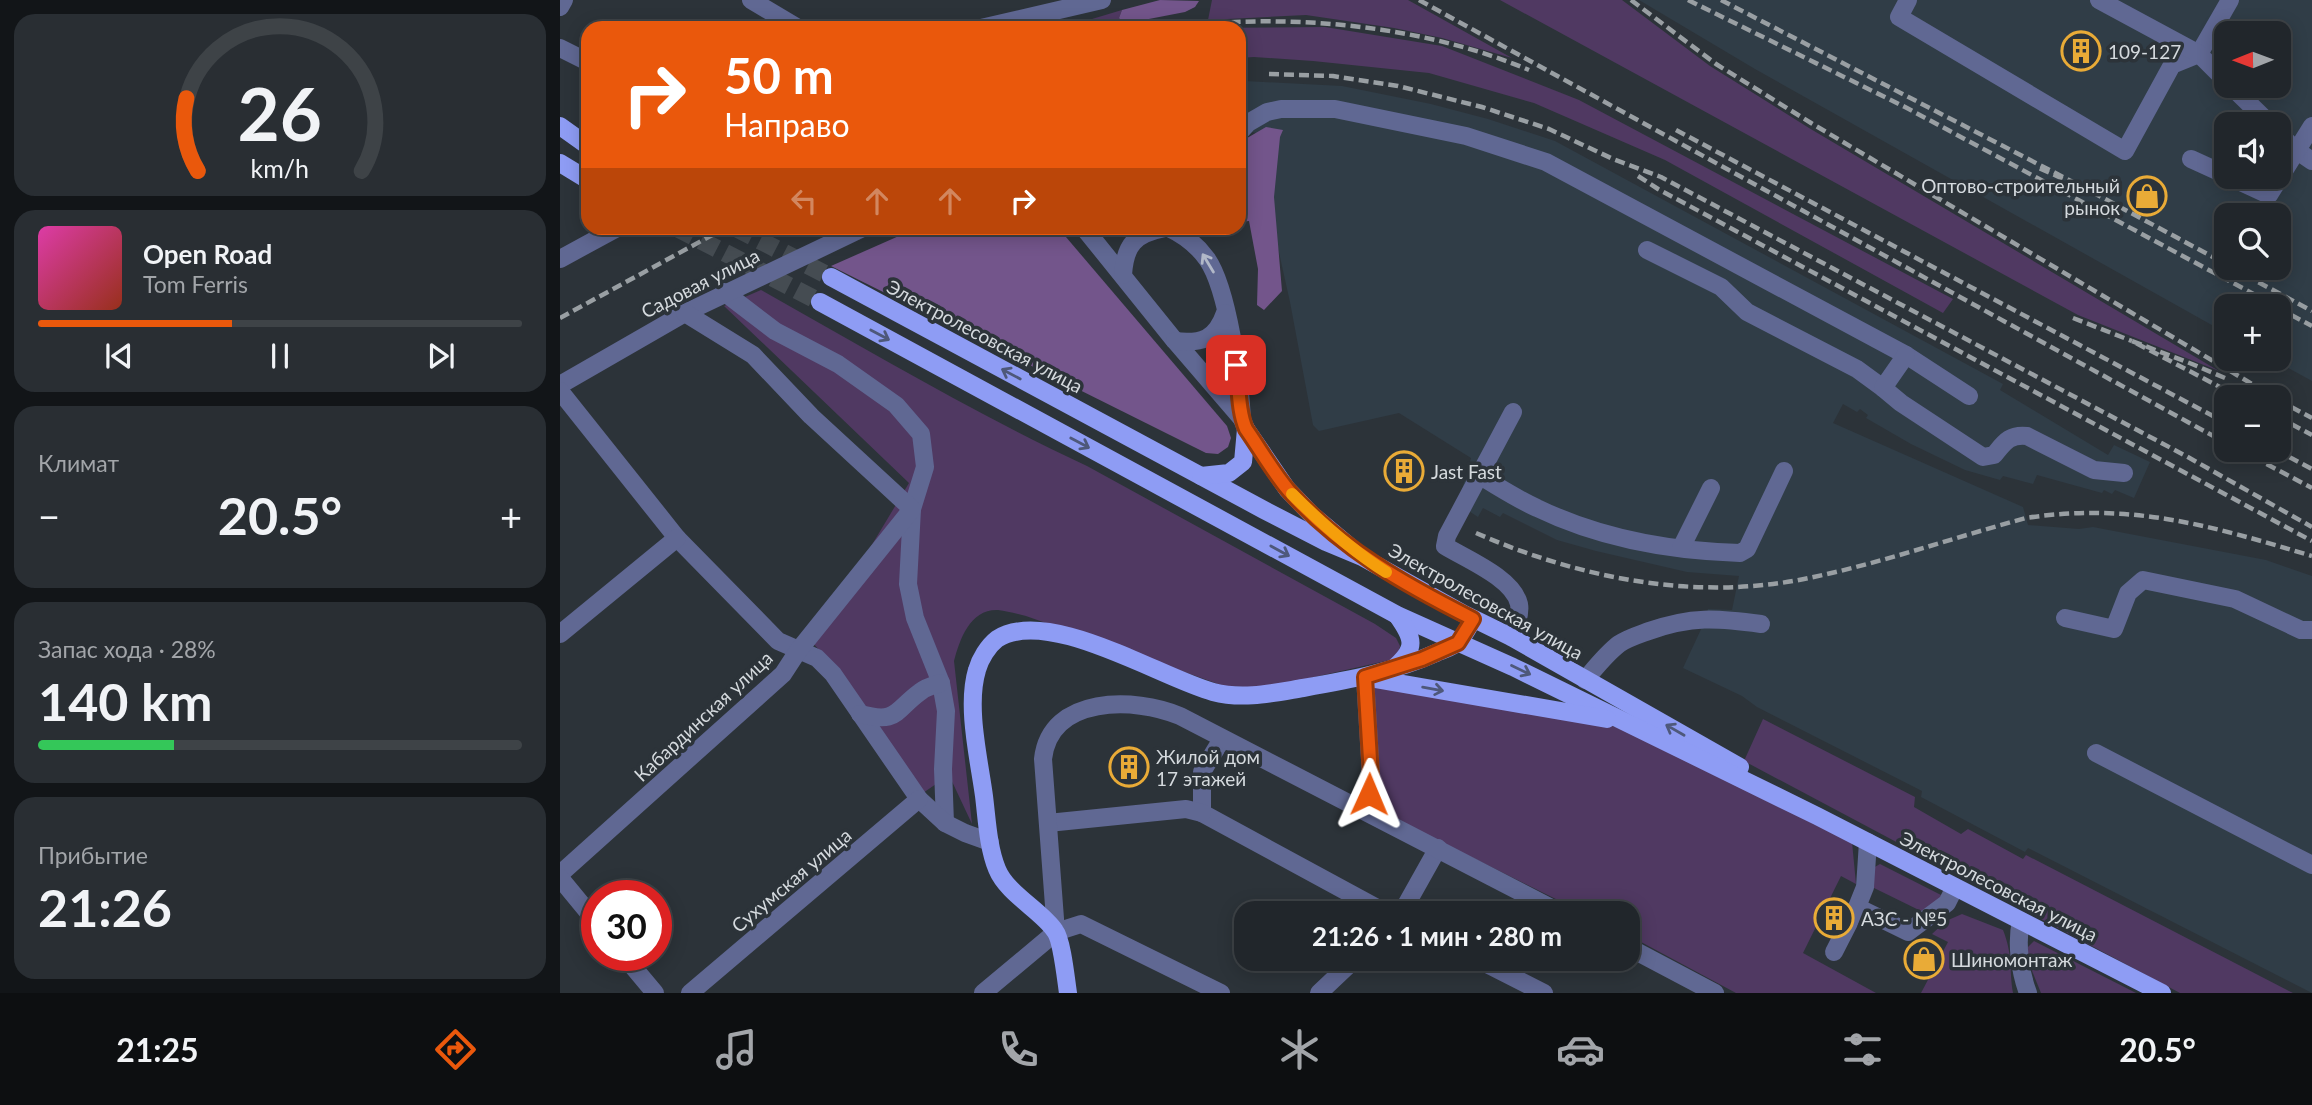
<!DOCTYPE html>
<html lang="ru">
<meta charset="utf-8">
<style>
:root{--surface:#21262b;--page:#292e33;--text:#f1f3f6;--muted:#a2a5a9;--line:#3e4347;--accent:#ea580c}
body{margin:0;font-family:Lato,sans-serif;background:var(--page);color:var(--text);height:100vh;display:flex;flex-direction:column;font-size:26px;white-space:nowrap}
*{box-sizing:border-box;margin:0}
p{font-size:23px;color:var(--muted)}
.icon{flex:none;width:38px;height:38px;fill:none;stroke:currentColor;stroke-width:2;stroke-linecap:round;stroke-linejoin:round}
.map{position:relative;flex:1;overflow:hidden}
.side{display:flex;flex-direction:column;gap:14px;padding:14px;background:#121518;width:560px}
.side>*{flex:none}
.hud{position:absolute;left:21px;top:21px;width:665px;height:214px;border-radius:21px;box-shadow:0 4px 18px #0003,0 0 0 2px var(--line);background:#ea580c;color:#fff;overflow:hidden}
.needle{width:46px;rotate:269deg}
.tools{position:absolute;left:1654px;top:21px;display:grid;gap:14px}
.tools a{display:grid;place-items:center;width:77px;height:77px;border-radius:14px;background:var(--surface);box-shadow:0 4px 18px #0003,0 0 0 2px var(--line);font-size:35px}
.speed{position:absolute;left:21px;top:880px;display:flex;gap:14px;font-size:35px;font-weight:700;text-align:center}
.speed>*{display:grid;place-content:center;width:91px;height:91px;border-radius:50%;background:var(--surface);box-shadow:0 4px 18px #0003,0 0 0 2px var(--line);line-height:1}
.speed .limit{border:10px solid #d22;background:#fff;color:#111}
.pin{position:absolute;display:grid;place-items:center;width:60px;height:60px;color:#fff;margin:-30px;border-radius:14px;box-shadow:0 4px 10px #0006}
.me{position:absolute;width:77px;margin:-38px;rotate:1deg;stroke-linejoin:round;filter:drop-shadow(0 0 5px #0008)}
.turn{display:flex;align-items:center;gap:24px;height:147px;padding:0 28px;font-size:32px}
.turn .icon{width:91px;height:91px;stroke-width:2.5}
.turn b{display:block;font-size:49px;line-height:60px}
.lanes{display:flex;align-items:center;height:66px;padding:0 28px;background:#0003;justify-content:center;gap:35px;direction:ltr}
.lanes .off{opacity:.35}
.big{font-size:52px;font-weight:700;line-height:1.1}
.side .tile{flex:1;display:flex;flex-direction:column;justify-content:center;gap:10px;min-width:0;padding:0 24px;border-radius:21px;background:var(--page)}
.side .dial{align-items:center;gap:0}
.dial svg{height:182px;overflow:visible;fill:none;stroke:var(--line);stroke-width:7;stroke-linecap:round;text-anchor:middle}
.dial text{fill:var(--text);stroke:none}
.song{display:flex;align-items:center;gap:21px}
.cover{width:84px;height:84px;border-radius:10px;background:linear-gradient(135deg,hsl(320 70% 55%),hsl(10 70% 35%))}
.played{height:7px;border-radius:4px;background:linear-gradient(90deg,var(--accent) 40%,var(--line) 40%)}
.keys{display:flex;justify-content:space-around;direction:ltr}
.heat{display:flex;justify-content:space-between;align-items:center;font-size:38px;direction:ltr}
.charge{height:10px;border-radius:5px;background:linear-gradient(90deg,#34c759 28%,var(--line) 0)}
.trip{position:absolute;left:674px;top:901px;width:406px;height:70px;border-radius:21px;background:var(--surface);box-shadow:0 4px 18px #0003,0 0 0 2px var(--line);font-weight:700;line-height:70px;text-align:center}
.menu{display:flex;height:112px;justify-content:space-around;align-items:center;background:#0d0f11;color:var(--muted)}
.menu .icon{width:49px;height:49px}
.menu .selected{color:var(--accent)}
.menu b{font-size:32px;color:var(--text)}
main{display:flex;flex:1;min-height:0}
.map>svg:first-child{display:block}
</style>
<main>
<section class="side">
<div class="tile dial"><svg viewBox="0 0 100 80">
<path d="M14 69A42 42 0 1 1 86 69"/>
<path d="M14 69A42 42 0 0 1 9 37" stroke="#ea580c"/>
<text x="50" y="56" font-size="32" font-weight="700">26</text>
<text x="50" y="72" font-size="11">km/h</text>
</svg></div>
<div class="tile">
<div class="song"><i class="cover"></i><div><b>Open Road</b><p>Tom Ferris</p></div></div>
<div class="played"></div>
<div class="keys"><svg class="icon" aria-label="previous" viewBox="0 0 24 24"><path d="M18 5L8 12l10 7zM5 5v14"/></svg><svg class="icon" aria-label="pause" viewBox="0 0 24 24"><path d="M8 5v14M16 5v14"/></svg><svg class="icon" aria-label="next" viewBox="0 0 24 24"><path d="M6 5l10 7-10 7zM19 5v14"/></svg></div>
</div>
<div class="tile"><p>Климат</p>
<div class="heat"><a>−</a><b class="big">20.5°</b><a>+</a></div>
</div>
<div class="tile"><p>Запас хода · 28%</p><b class="big">140 km</b><div class="charge"></div></div>
<div class="tile"><p>Прибытие</p><b class="big">21:26</b></div>
</section>
<div class="map">
<svg width="1752" height="993" viewBox="0 0 1752 993">
<rect width="100%" height="100%" fill="#2c3339"/>
<!-- built -->
<g fill="#303d47" fill-rule="evenodd">
<path d="M1079,0h673v381l-40,-22h6v-53h-52v27l-471,-264zM1666,33h52v53h-52zM1666,124h52v53h-52zM1666,215h52v53h-52z"/>
<polygon points="685,81 782,86 871,104 928,119 995,141 1443,384 1440,390 1548,455 1554,445 1590,462 1574,498 1555,490 1552,494 1544,490 1542,493 1477,475 1473,484 1443,476 1440,480 1405,470 1351,444 1306,418 1308,415 1300,409 1297,412 1283,404 1273,423 1463,507 1468,525 1519,529 1533,527 1706,560 1752,576 1752,993 1468,848 1465,852 1361,797 1362,791 1197,707 1182,696 1123,668 1143,625 1148,609 1172,610 1179,576 1127,572 1036,551 997,540 943,513 940,517 923,508 918,517 898,504 911,458 839,413 759,431 753,425 730,302 698,158 719,137 691,132 681,105 684,100"/>
</g>
<!-- green -->
<g fill="#503962">
<polygon points="652,0 848,0 952,58 882,38 834,28 746,15 648,20"/>
<polygon points="940,0 1062,0 1150,66 1249,128 1659,371 1518,315"/>
<polygon points="562,10 559,18 563,28 502,28"/>
<polygon points="765,27 882,46 1019,100 1393,299 1383,313 1105,160 974,103 869,73 753,61 694,57 679,58 679,28 639,28"/>
<path d="M201,290c107,60 214,124 326,176l288,158 21,14 4,8 -2,8 -8,6 -125,28 -41,-2 -198,-70c-9,-2 -19,-5 -28,-6 -28,-1 -38,29 -44,51l18,163 -23,-49 -26,18 -97,-135 -13,-15 96,-160 -185,-177z"/>
<polygon points="813,684 1057,727 1292,842 1296,884 1281,876 1243,953 1316,993 1176,993 1068,935 1068,914 1024,913 813,808"/>
<polygon points="1203,719 1355,797 1354,807 1401,834 1408,829 1463,859 1466,855 1733,993 1620,993 1184,761"/>
<polygon points="1320,864 1381,895 1380,902 1365,913 1312,887 1313,868"/>
<path d="M1402,914l41,16c10,25 6,39 10,63h-92l27,-51 -16,-8 14,-13z"/>
<polygon points="1474,941 1576,993 1481,993 1468,961 1468,947"/>
</g>
<!-- forest -->
<g fill="#73558b">
<polygon points="600,0 639,1 635,7 625,12 563,24 559,18 562,10"/>
<polygon points="706,127 723,130 720,137 714,197 722,291 704,310 697,305 698,269 689,221 679,222 679,153 682,141"/>
<polygon points="357,228 496,228 500,230 667,426 671,438 668,447 658,454 646,453 271,266"/>
</g>
<g fill="none" stroke-linecap="round" stroke-linejoin="round">
<!-- major-tunnel -->
<g stroke="#454c52" stroke-width="18" stroke-dasharray="18 9" stroke-linecap="butt">
<polyline points="117,228 260,302"/>
<polyline points="176,228 271,277"/>
</g>
<!-- minor -->
<g stroke="#606893" stroke-width="18">
<polyline points="191,0 238,28"/>
<polyline points="1348,0 1339,17 1565,151 1612,65 1639,54 1670,0"/>
<polyline points="1539,0 1639,54 1666,81"/>
<polyline points="0,7 4,0"/>
<polyline points="421,28 542,0"/>
<polyline points="0,48 28,62"/>
<polyline points="1671,86 1710,124"/>
<polyline points="679,133 688,123 707,112 721,109 775,109 906,136 986,162 1346,355 1409,396"/>
<polyline points="1718,133 1736,150 1752,161"/>
<polyline points="1631,159 1666,175"/>
<polyline points="1670,177 1709,195 1752,126"/>
<polyline points="524,228 615,341 682,419 686,429"/>
<path d="M609,228c15,7 28,17 38,31 21,30 33,122 35,160"/>
<polyline points="1087,250 1161,287 1187,312 1297,369 1323,388"/>
<polyline points="0,259 57,228"/>
<path d="M563,275c2,-31 12,-41 42,-47"/>
<polyline points="164,292 215,331 278,364 336,405 361,434 365,467 352,509 348,584 355,618 381,683 386,711 383,769 385,823"/>
<path d="M615,341c27,3 41,-2 50,-28"/>
<path d="M1346,355l-23,33 18,15 82,54 11,-2c10,-12 15,-21 33,-19l67,34 30,3"/>
<polyline points="0,385 125,313 303,228"/>
<polyline points="0,391 117,538 218,641 257,658 273,674 359,799 385,823 405,833 430,842"/>
<path d="M920,476c19,11 37,23 57,32 62,30 134,43 203,45l7,-4 37,-78"/>
<polyline points="1121,548 1151,488"/>
<polyline points="1505,618 1554,629 1568,593 1583,580 1675,599 1741,630 1752,630"/>
<polyline points="0,634 117,538"/>
<path d="M951,637c4,-9 10,-22 8,-33 -6,-26 -53,-45 -74,-58l2,-10 66,-124"/>
<polyline points="805,677 811,776 808,812"/>
<path d="M1025,680c11,-13 21,-26 34,-36 9,-6 19,-9 30,-13 43,-15 67,-13 112,-7"/>
<path d="M300,714c38,10 34,-3 60,-22 6,-5 14,-7 21,-9"/>
<polyline points="662,739 642,772 642,813 828,914"/>
<polyline points="1536,753 1752,865"/>
<polyline points="488,823 626,809 642,813"/>
<polyline points="1308,842 1305,887 1297,907 1348,932 1387,903 1395,887"/>
<polyline points="0,874 223,674 238,651 352,509 251,416 193,355 125,313"/>
<polyline points="0,878 37,923"/>
<polyline points="841,914 878,848"/>
<path d="M1461,921c-5,22 -1,51 7,72"/>
<path d="M496,932l-13,-173c7,-64 92,-62 137,-43l383,198"/>
<polyline points="1068,947 1155,993"/>
<polyline points="1274,952 1297,907"/>
<polyline points="64,956 95,993"/>
<polyline points="917,959 984,993"/>
<polyline points="130,993 359,799"/>
<polyline points="423,993 496,932 521,924 661,993"/>
<polyline points="759,993 795,959"/>
</g>
<!-- major -->
<g stroke="#8e9cf4" stroke-width="18">
<polyline points="0,126 28,146"/>
<polyline points="0,163 28,180"/>
<polyline points="271,277 704,510 766,542 802,557 904,614 951,637 1180,767"/>
<polyline points="260,302 837,615 953,667 1257,816 1602,993"/>
<polyline points="686,429 727,489 752,515 789,546"/>
<polyline points="641,476 669,473 683,462 686,429"/>
<path d="M834,668c23,-20 20,-29 3,-53"/>
<polyline points="809,678 1047,719"/>
<path d="M508,993c-2,-13 -6,-53 -13,-62 -13,-20 -48,-37 -58,-62 -9,-22 -10,-49 -13,-73 -5,-37 -18,-90 -7,-126 3,-11 11,-24 20,-31 51,-33 164,39 216,53 30,8 60,1 90,-4 46,-8 90,-16 133,-35 7,-3 18,-6 23,-12 6,-6 10,-15 14,-22"/>
</g>
<!-- rail -->
<g stroke="#999fa3" stroke-width="4.5" stroke-dasharray="10 5" stroke-linecap="butt">
<polyline points="859,0 1666,443"/>
<polyline points="1071,0 1156,64 1251,123 1714,397"/>
<polyline points="1128,0 1345,107 1716,306"/>
<polyline points="1161,0 1532,192 1479,168"/>
<path d="M611,28c21,-4 43,-5 64,-6 97,-4 204,10 294,48"/>
<polyline points="709,74 773,76 838,86 922,107 989,129 1053,159 1101,177 1626,456 1752,527"/>
<polyline points="1116,130 1666,423"/>
<polyline points="1078,176 1098,189 1752,541"/>
<polyline points="1532,192 1666,264"/>
<polyline points="1672,268 1752,311"/>
<polyline points="1718,308 1752,326"/>
<polyline points="0,318 165,228"/>
<polyline points="1513,318 1572,341"/>
<polyline points="1665,378 1632,364 1572,341 1679,397"/>
<polyline points="1718,400 1752,418"/>
<polyline points="1718,417 1752,435"/>
<polyline points="1680,450 1752,488"/>
<polyline points="1716,450 1752,469"/>
<path d="M916,533c103,45 217,68 328,46 75,-15 148,-41 222,-61 106,-16 186,8 286,38"/>
</g>
</g>
<!-- one-way arrows -->
<defs><path id="oneway-shaft" d="M-6 0H5M1.5-3L5.5 0L1.5 3" fill="none" stroke-width="1.6" stroke-linecap="round" stroke-linejoin="round" transform="scale(1.75)"/></defs>
<use stroke="#b2b8c8" href="#oneway-shaft" transform="translate(648 263) rotate(-121)"/>
<g stroke="#4e587a">
<use href="#oneway-shaft" transform="translate(320 335) rotate(28)"/>
<use href="#oneway-shaft" transform="translate(451 374) rotate(-152)"/>
<use href="#oneway-shaft" transform="translate(520 443) rotate(28)"/>
<use href="#oneway-shaft" transform="translate(720 551) rotate(29)"/>
<use href="#oneway-shaft" transform="translate(961 670) rotate(26)"/>
<use href="#oneway-shaft" transform="translate(873 689) rotate(10)"/>
<use href="#oneway-shaft" transform="translate(1115 730) rotate(-150)"/>
</g>
<g fill="none" stroke-linecap="round" stroke-linejoin="round">
<!-- route casing -->
<g stroke="#983908" stroke-width="18">
<path id="route" d="M676,365c3,20 2,46 10,64 14,20 27,43 43,62 52,58 115,93 184,128l-15,24 -36,16 -57,18 6,99 -2,18"/>
</g>
<!-- route -->
<use href="#route" stroke="#ea580c" stroke-width="12"/>
<!-- slow -->
<path stroke="#f59e0b" stroke-width="12" d="M732,494c29,29 59,56 94,78"/>
</g>
<!-- icons -->
<defs>
<g id="building-ring" transform="scale(2.0125)"><circle r="9.5" fill="#2c3339" stroke="#e9ab37" stroke-width="1.5"/><path d="M-4-6H4V6H1V3H-1V6H-4ZM-2.5-4.3h1.7v1.8h-1.7ZM.8-4.3h1.7v1.8H.8ZM-2.5-1h1.7V.8h-1.7ZM.8-1h1.7V.8H.8Z" fill="#e9ab37"/></g>
<g id="shop-ring" transform="scale(2.0125)"><circle r="9.5" fill="#2c3339" stroke="#e9ab37" stroke-width="1.5"/><path d="M-5-2.5h2.3a2.7 3.5 0 0 1 5.4 0H5L5.5 6h-11ZM-1.5-2.5h3a1.5 2.3 0 0 0-3 0Z" fill="#e9ab37"/></g>
</defs>
<g fill-rule="evenodd">
<use href="#building-ring" x="1521" y="51"/>
<use href="#shop-ring" x="1587" y="196"/>
<use href="#building-ring" x="844" y="471"/>
<use href="#building-ring" x="569" y="767"/>
<use href="#building-ring" x="1274" y="918"/>
<use href="#shop-ring" x="1364" y="959"/>
</g>
<g text-anchor="middle" dominant-baseline="central" stroke-width="7" stroke-linejoin="round" paint-order="stroke">
<!-- poi labels -->
<g font-size="19" fill="#d5dade" stroke="#2c3339" text-anchor="start">
<text x="1548" y="51">109-127</text>
<text x="1560" y="185" text-anchor="end">Оптово-строительный<tspan x="1560" dy="22">рынок</tspan></text>
<text x="871" y="471">Jast Fast</text>
<text x="596" y="756">Жилой дом<tspan x="596" dy="22">17 этажей</tspan></text>
<text x="1301" y="918">АЗС - №5</text>
<text x="1391" y="959">Шиномонтаж</text>
</g>
<!-- street labels -->
<g font-size="19" fill="#d5dade" stroke="#2c3339">
<text transform="translate(140 283) rotate(-27)">Садовая улица</text>
<text transform="translate(425 336) rotate(28)">Электролесовская улица</text>
<text transform="translate(926 601) rotate(29)">Электролесовская улица</text>
<text transform="translate(143 716) rotate(-43)">Кабардинская улица</text>
<text transform="translate(231 880) rotate(-40)">Сухумская улица</text>
<text transform="translate(1439 886) rotate(27)">Электролесовская улица</text>
</g>
</g>
</svg>
<div class="tools">
<a><svg class="needle" viewBox="-14 -14 28 28"><path d="M0-13l5 13h-10z" fill="#e53935"/><path d="M0 13l5-13h-10z" fill="#a2a5a9"/></svg></a>
<a><svg class="icon" aria-label="sound" viewBox="0 0 24 24"><path d="M4 9h4l5-4v14l-5-4H4zM17 9q2 3 0 6"/></svg></a>
<a><svg class="icon" aria-label="search" viewBox="0 0 24 24"><circle cx="10" cy="10" r="6"/><path d="M15 15l6 6"/></svg></a>
<a>+</a>
<a>−</a>
</div>
<div class="speed"><div class="limit">30</div></div>
<div class="pin" style="left:676px;top:365px;background:#d93025"><svg class="icon" aria-label="arrive" viewBox="0 0 24 24"><path d="M6 21V4h12l-3 4 3 4H6"/></svg></div>
<svg class="me" style="left:809px;top:794px" viewBox="-20 -20 40 40"><path d="M0-17L14 15 0 8-14 15z" fill="#ea580c" stroke="#fff" stroke-width="4"/></svg>
<div class="trip">21:26 · 1 мин · 280 m</div>
<div class="hud">
<div class="turn"><svg class="icon" aria-label="right" viewBox="0 0 24 24"><path d="M7 20v-9h11M14 6l5 5-5 5"/></svg><div><b>50 m</b>Направо</div></div>
<div class="lanes"><svg class="icon off" aria-label="left" viewBox="0 0 24 24"><path d="M17 20v-9H6M10 6l-5 5 5 5"/></svg><svg class="icon off" aria-label="ahead" viewBox="0 0 24 24"><path d="M12 20V5M6 11l6-6 6 6"/></svg><svg class="icon off" aria-label="ahead" viewBox="0 0 24 24"><path d="M12 20V5M6 11l6-6 6 6"/></svg><svg class="icon" aria-label="right" viewBox="0 0 24 24"><path d="M7 20v-9h11M14 6l5 5-5 5"/></svg></div>
</div>
</div>
</main>
<nav class="menu">
<b>21:25</b>
<svg class="icon selected" aria-label="directions" viewBox="0 0 24 24"><path d="M12 3l9 9-9 9-9-9zM9 14v-3h6M13 9l2 2-2 2"/></svg>
<svg class="icon" aria-label="music" viewBox="0 0 24 24"><path d="M9 18V5l10-2v13"/><circle cx="6" cy="18" r="3"/><circle cx="16" cy="16" r="3"/></svg>
<svg class="icon" aria-label="phone" viewBox="0 0 24 24"><path d="M5 4h4l2 5-3 2q2 4 5 5l2-3 5 2v4C11 20 4 13 5 4z"/></svg>
<svg class="icon" aria-label="climate" viewBox="0 0 24 24"><path d="M12 3v18M4 7l16 10M4 17L20 7"/></svg>
<svg class="icon" aria-label="car" viewBox="0 0 24 24"><path d="M5 17H2v-5l4-1 3-4h7l3 4 3 1v5h-3M9 17h6M6 11h13"/><circle cx="7" cy="17" r="2"/><circle cx="17" cy="17" r="2"/></svg>
<svg class="icon" aria-label="filters" viewBox="0 0 24 24"><path d="M4 7h16M4 17h16"/><circle cx="9" cy="7" r="2"/><circle cx="15" cy="17" r="2"/></svg>
<b>20.5°</b>
</nav>
